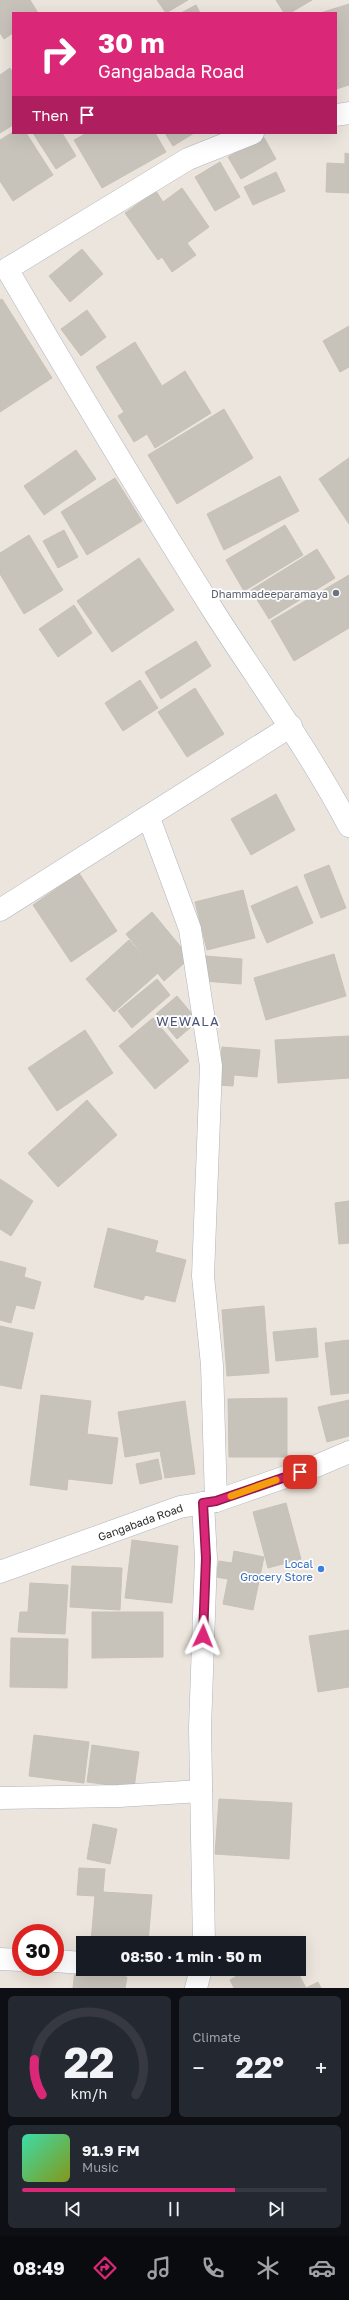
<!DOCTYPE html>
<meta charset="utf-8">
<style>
:root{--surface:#171b24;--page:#242831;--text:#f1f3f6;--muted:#9ea1a6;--line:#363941;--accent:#db2777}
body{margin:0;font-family:"Golos Text",sans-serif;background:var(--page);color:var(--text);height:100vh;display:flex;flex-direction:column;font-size:15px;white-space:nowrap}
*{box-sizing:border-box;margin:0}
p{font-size:13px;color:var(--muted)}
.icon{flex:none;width:22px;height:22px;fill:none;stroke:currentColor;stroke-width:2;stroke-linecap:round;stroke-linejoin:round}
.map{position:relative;height:1988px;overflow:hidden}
.details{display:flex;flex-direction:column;gap:8px;padding:8px;background:#0d0f14;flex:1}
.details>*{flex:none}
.hud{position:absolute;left:12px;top:12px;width:325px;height:122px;border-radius:0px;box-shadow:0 4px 16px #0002;background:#db2777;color:#fff;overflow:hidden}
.speed{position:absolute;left:12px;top:1924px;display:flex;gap:8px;font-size:20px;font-weight:700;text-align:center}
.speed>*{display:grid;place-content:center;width:52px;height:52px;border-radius:50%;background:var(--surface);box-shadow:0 4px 16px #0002;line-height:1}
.speed .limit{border:6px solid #d22;background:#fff;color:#111}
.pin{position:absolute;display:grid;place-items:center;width:34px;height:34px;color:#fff;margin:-17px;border-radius:8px;box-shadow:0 2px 6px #0006}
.me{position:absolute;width:44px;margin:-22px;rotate:2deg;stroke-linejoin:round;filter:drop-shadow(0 0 3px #0008)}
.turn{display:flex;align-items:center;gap:14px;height:84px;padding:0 20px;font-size:18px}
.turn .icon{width:52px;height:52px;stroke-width:2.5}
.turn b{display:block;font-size:28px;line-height:34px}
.then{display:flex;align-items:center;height:38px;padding:0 20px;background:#0003;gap:8px;font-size:15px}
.big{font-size:30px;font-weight:700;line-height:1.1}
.details .card{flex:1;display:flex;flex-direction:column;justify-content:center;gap:6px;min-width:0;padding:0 14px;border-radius:6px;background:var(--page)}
.details .dial{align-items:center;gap:0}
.dial svg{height:104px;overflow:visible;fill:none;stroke:var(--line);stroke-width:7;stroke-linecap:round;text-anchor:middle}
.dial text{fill:var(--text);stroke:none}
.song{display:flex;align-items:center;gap:12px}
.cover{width:48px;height:48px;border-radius:6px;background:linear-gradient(135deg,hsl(160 70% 55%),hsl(70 70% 35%))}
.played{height:4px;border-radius:2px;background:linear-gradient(90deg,var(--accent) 70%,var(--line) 70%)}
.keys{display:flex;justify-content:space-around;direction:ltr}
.heat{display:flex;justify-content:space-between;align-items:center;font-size:22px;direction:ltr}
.details .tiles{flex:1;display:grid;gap:8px;grid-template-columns:1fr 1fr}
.card:last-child{grid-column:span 2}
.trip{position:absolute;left:76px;top:1936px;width:230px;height:40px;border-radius:0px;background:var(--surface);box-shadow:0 4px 16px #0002;font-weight:700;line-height:40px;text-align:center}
.tab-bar{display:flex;height:64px;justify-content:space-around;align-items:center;background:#090b0e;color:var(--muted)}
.tab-bar .icon{width:28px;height:28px}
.tab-bar .on{color:var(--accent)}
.tab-bar b{font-size:18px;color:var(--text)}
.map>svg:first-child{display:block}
</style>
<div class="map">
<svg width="349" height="1988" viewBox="0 0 349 1988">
<rect width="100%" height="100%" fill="#ece5dd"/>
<!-- building -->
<g fill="#c7c3bb" stroke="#c7c1b7">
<polygon points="0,0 30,0 38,13 13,13 13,33 4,39 0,33"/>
<polygon points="157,0 188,0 166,13"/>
<polygon points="276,0 312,0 290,13 284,13"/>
<polygon points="349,4 349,85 336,89 336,13 320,13"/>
<polygon points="196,5 200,13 181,13"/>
<polygon points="10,68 13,73 13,125 0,133 0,75"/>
<polygon points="13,132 26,133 53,175 13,201 0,181 0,140"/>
<polygon points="33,133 62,133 76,156 56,169"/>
<polygon points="87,133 155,133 166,152 102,188 74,140"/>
<polygon points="165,133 194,133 173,146"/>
<polygon points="263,136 276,159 241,179 228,157"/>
<polygon points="345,153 349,154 349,193 326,192 327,163 345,164"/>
<polygon points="220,162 240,197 215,211 195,177"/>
<polygon points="276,172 285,191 253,205 244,187"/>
<polygon points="182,188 209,227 187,243 196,255 172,272 162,257 158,260 125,213 156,191 163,202"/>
<polygon points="82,249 103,274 70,302 49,276"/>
<polygon points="2,299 52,378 0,412 0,300"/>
<polygon points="87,310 106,337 81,356 61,329"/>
<polygon points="349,326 349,367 340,372 323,341"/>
<polygon points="135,342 162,386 185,371 211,413 155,448 147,434 134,442 118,416 124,412 96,367"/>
<polygon points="224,409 253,458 177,504 148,455"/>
<polygon points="76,450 96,479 44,515 24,486"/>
<polygon points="349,458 349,524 319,479"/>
<polygon points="280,476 299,511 224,550 207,514"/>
<polygon points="115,478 142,521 87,555 61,512"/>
<polygon points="285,525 303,555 244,591 226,560"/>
<polygon points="64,530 78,557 58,568 43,541"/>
<polygon points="29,535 63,590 24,614 0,574 0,553"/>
<polygon points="317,549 335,578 269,619 251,590"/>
<polygon points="139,558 174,610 112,652 77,601"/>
<polygon points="349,575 349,628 294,661 271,621"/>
<polygon points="74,605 92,633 58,657 39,629"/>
<polygon points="196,641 211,666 161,699 145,672"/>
<polygon points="140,680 158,708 123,731 105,703"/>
<polygon points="195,688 224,734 187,757 158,712"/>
<polygon points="276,794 295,830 251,855 231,819"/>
<polygon points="329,865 346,908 321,918 304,875"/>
<polygon points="79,873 117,931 71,962 33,905"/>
<polygon points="297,886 313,923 267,943 251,906"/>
<polygon points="243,890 255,938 207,950 195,902"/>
<polygon points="152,912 190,958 164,981 126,934"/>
<polygon points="129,940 158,973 114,1012 86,979"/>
<polygon points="334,954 346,996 266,1020 254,978"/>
<polygon points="206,956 242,959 241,984 204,981"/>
<polygon points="157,979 170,995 132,1028 118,1011"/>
<polygon points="177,996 198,1021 177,1039 156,1014"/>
<polygon points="153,1018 189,1061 155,1089 119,1046"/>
<polygon points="85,1030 113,1073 57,1111 28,1068"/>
<polygon points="349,1036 349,1078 278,1083 275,1040"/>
<polygon points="222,1047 260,1050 257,1077 234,1075 233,1086 218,1085"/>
<polygon points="87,1100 117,1135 58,1187 28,1153"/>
<polygon points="0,1179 33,1201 11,1236 0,1229"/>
<polygon points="349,1201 349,1243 339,1244 335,1203"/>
<polygon points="108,1228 158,1241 155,1252 186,1260 175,1302 145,1295 143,1300 94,1287"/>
<polygon points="0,1261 26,1268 24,1277 41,1282 34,1309 16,1305 11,1323 0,1320"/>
<polygon points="264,1306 269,1373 227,1376 222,1310"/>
<polygon points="0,1326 33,1333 21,1389 0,1385"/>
<polygon points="316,1328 318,1357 276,1361 273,1332"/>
<polygon points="349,1340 349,1393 331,1395 325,1343"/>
<polygon points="41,1395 91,1401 87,1434 118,1438 112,1484 68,1479 67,1490 30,1485"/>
<polygon points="287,1398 287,1457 229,1457 228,1399"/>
<polygon points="349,1400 349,1436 327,1442 318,1407"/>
<polygon points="185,1401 195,1474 165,1478 160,1451 125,1457 118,1412"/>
<polygon points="158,1459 162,1479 140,1484 136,1464"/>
<polygon points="286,1503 301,1559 268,1568 253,1512"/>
<polygon points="132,1540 178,1546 172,1603 125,1598"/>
<polygon points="234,1551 264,1557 253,1610 223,1604 228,1579 216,1577 219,1561 232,1563"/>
<polygon points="72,1566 122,1568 120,1610 70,1607"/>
<polygon points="30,1583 68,1585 65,1634 18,1632 20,1612 28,1612"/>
<polygon points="92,1612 163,1612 163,1657 92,1658"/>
<polygon points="349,1630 349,1687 318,1692 309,1636"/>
<polygon points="11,1638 68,1639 67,1688 10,1687"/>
<polygon points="34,1735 89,1742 84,1783 29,1776"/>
<polygon points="92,1745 139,1752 134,1788 87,1782"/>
<polygon points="219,1799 292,1803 289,1859 215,1854"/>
<polygon points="93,1824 117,1829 110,1864 87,1859"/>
<polygon points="79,1868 105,1869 103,1892 152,1895 148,1943 91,1942 95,1896 77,1895"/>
<polygon points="249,1969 296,1969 306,1988 318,1982 321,1988 234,1988 230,1980"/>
<polygon points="75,1970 127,1977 125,1988 73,1988"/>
</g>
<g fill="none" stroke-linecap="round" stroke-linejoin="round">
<!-- street casing -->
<g stroke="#b0b4be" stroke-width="23">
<g id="street">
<polyline points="336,115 349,113"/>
<path d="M253,133l-65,26 -181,110c68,116 137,232 209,346 45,70 94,137 133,211"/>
<polyline points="149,818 190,929 211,1066 203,1276 212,1365 216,1501"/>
<polyline points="0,910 291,726"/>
<polyline points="203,1503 206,1558 200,1728 204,1943"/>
<path id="s1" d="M0,1572l180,-65 36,-6 98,-34 35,-15"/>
<polyline points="0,1798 119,1796 201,1791"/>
<polyline points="0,1959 21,1960"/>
<polyline points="55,1961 83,1963"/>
<polyline points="196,1988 201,1969"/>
</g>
</g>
<!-- street -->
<use href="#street" stroke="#fff" stroke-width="22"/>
</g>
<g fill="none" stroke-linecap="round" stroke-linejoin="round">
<!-- route casing -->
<g stroke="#8e194d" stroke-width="10">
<polyline id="route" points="203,1636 206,1558 203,1503 216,1501 300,1472"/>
</g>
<!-- route -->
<use href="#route" stroke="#db2777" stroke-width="7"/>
<!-- slow -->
<polyline stroke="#f59e0b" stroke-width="7" points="231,1496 276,1480"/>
</g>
<!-- markers -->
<circle fill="#6b7280" stroke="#fff" stroke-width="1.5" cx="336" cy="593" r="4"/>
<circle fill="#3f7fe0" stroke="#fff" stroke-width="1.5" cx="321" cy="1569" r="4"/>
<g text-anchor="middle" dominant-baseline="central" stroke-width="3.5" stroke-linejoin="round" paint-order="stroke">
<!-- worship labels -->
<g font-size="11" fill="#5b616d" stroke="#fff" text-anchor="end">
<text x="328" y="593">Dhammadeeparamaya</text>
</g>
<!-- street labels -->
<g font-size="11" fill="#2a2a2a" stroke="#fff">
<text stroke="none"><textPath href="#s1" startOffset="149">Gangabada Road</textPath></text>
</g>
<!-- shop labels -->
<g font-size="11" fill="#366cbe" stroke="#fff" text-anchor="end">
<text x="313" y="1563">Local<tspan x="313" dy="13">Grocery Store</tspan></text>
</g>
<!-- quarter labels -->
<g font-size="13" letter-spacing="1" fill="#4c567a" stroke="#fff">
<text x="188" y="1021">WEWALA</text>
</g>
</g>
</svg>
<div class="speed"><div class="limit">30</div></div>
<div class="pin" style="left:300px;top:1472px;background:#d93025"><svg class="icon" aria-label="arrive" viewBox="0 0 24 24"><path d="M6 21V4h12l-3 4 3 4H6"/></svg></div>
<svg class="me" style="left:203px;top:1636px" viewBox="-20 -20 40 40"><path d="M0-17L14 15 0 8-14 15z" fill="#db2777" stroke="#fff" stroke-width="4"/></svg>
<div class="trip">08:50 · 1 min · 50 m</div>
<div class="hud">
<div class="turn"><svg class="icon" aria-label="right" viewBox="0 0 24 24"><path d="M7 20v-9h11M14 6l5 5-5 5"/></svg><div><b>30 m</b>Gangabada Road</div></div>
<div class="then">Then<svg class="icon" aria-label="arrive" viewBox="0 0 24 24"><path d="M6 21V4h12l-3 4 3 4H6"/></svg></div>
</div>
</div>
<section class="details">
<div class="tiles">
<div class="card dial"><svg viewBox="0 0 100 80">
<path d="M14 69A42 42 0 1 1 86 69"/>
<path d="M14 69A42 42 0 0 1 8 42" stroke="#db2777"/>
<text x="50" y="56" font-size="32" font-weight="700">22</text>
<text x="50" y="72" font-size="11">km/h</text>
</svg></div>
<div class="card"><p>Climate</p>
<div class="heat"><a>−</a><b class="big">22°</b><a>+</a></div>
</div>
<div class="card">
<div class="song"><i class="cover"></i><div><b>91.9 FM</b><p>Music</p></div></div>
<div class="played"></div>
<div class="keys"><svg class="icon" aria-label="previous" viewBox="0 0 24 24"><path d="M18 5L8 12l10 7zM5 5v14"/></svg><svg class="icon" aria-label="pause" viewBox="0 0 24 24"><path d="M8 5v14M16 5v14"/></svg><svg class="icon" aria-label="next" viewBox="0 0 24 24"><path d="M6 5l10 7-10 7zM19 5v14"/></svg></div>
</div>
</div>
</section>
<nav class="tab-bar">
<b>08:49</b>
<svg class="icon on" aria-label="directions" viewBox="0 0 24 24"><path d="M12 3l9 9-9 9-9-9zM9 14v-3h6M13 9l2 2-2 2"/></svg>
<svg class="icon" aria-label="music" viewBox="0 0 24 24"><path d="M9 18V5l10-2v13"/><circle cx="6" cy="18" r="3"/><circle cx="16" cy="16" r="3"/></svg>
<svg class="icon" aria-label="phone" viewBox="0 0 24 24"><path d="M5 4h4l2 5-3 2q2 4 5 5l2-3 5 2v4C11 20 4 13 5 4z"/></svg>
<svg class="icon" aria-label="climate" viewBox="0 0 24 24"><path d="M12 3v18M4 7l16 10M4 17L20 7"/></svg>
<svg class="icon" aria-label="car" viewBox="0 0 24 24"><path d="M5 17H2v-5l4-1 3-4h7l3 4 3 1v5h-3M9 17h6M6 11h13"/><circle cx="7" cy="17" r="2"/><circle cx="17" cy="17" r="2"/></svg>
</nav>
